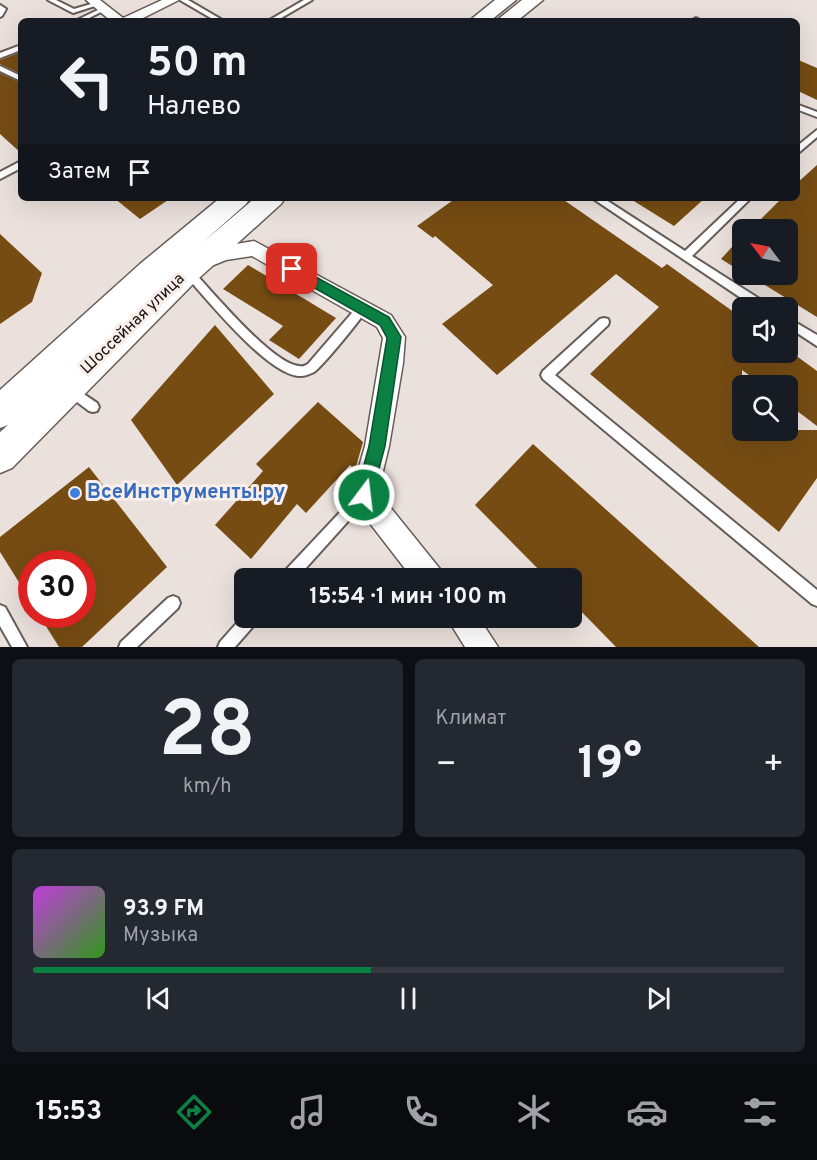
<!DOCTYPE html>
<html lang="ru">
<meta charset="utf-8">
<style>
:root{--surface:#171b24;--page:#242831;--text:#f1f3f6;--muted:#9ea1a6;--line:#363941;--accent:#0b8043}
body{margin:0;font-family:Overpass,sans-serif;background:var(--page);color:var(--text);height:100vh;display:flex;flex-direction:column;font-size:22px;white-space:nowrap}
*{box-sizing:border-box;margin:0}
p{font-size:20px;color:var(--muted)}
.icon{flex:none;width:33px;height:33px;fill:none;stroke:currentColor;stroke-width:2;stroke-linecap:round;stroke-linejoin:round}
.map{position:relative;height:647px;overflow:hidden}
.panel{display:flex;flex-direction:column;gap:12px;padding:12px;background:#0d0f14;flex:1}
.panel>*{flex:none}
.hud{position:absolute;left:18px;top:18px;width:782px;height:183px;border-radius:9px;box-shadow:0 6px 24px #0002;background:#171b24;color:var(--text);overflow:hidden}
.needle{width:39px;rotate:302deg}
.fabs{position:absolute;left:732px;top:219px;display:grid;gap:12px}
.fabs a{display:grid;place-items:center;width:66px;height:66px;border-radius:9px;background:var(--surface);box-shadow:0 6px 24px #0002;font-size:30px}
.speed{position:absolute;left:18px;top:550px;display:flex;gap:12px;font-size:30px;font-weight:700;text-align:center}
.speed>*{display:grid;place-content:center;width:78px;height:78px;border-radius:50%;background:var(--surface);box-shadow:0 6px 24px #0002;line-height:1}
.speed .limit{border:9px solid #d22;background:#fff;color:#111}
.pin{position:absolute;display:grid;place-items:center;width:51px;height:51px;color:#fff;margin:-26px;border-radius:12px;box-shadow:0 3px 9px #0006}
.me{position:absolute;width:66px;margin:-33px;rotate:15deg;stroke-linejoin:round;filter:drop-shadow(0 0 4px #0008)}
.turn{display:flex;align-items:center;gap:21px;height:126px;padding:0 30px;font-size:27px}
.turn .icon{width:78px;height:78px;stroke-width:2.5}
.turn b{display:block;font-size:42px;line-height:51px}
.then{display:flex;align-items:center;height:57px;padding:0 30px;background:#0003;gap:12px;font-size:22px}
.big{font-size:45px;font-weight:700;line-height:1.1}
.panel .widget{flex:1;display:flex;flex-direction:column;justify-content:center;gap:9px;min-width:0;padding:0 21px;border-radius:9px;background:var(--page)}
.panel .dial{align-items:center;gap:0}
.dial b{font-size:78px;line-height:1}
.song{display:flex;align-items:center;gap:18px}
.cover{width:72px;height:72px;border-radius:9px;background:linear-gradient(135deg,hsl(290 70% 55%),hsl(110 70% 35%))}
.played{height:6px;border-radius:3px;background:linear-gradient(90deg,var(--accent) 45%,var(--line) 45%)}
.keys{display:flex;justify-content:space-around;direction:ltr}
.heat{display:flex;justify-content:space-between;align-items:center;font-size:33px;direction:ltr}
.panel .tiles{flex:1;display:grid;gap:12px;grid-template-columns:1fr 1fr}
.widget:last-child{grid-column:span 2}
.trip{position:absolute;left:234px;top:568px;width:348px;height:60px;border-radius:9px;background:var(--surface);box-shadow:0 6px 24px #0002;font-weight:700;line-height:60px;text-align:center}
.tab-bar{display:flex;height:96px;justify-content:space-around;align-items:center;background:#090b0e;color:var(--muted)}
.tab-bar .icon{width:42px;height:42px}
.tab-bar .selected{color:var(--accent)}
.tab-bar b{font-size:27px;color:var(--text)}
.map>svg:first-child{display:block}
</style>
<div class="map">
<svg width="817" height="647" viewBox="0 0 817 647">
<rect width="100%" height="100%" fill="#ebe1dc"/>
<!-- building -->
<g fill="#764c13">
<polygon points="21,52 21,74 0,64 0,60"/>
<polygon points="796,59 817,68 817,100 796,90"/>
<polygon points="0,73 21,83 21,153 0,134"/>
<polygon points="817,165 817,317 747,274 788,274 788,230 750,230 782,198 796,198 796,184"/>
<polygon points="114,198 171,198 140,219"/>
<polygon points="456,198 561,198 662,268 667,264 742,318 742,352 791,352 817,371 817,426 788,404 788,386 764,386 742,370 742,430 817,430 817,478 779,532 590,374 659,307 616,274 497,375 442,324 493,285 435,236 433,238 417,226"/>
<polygon points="629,198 705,198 674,226"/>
<polygon points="0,234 42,273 32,302 0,324"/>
<polygon points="742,236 742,272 721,259"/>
<polygon points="248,265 336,318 299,359 269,340 283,326 223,289"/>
<polygon points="215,325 274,394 177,485 131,420"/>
<polygon points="318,402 363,442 355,470 350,465 306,513 297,504 251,559 215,525 263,471 256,464"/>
<polygon points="533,444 759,647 616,647 572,602 572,579 548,579 475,505"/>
<polygon points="89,467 167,567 82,647 59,647 39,615 82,615 82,564 32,564 32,603 0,552 0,537"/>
</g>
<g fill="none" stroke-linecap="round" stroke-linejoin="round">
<!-- service casing -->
<g stroke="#665d58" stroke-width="4">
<g id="service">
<polygon points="48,0 56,0 74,9 98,2 101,4 73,13"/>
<polygon points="180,0 188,0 224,21 216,21"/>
<polygon points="304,0 312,0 276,21 268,21"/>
<polygon points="0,5 6,9 2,16 0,17"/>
<polygon points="102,8 107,9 83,21 75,21"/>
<polygon points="696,18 698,19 699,21 691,21"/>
<polygon points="21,45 21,50 0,58 0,53"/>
<polygon points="0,66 21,76 21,81 0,71"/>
<polygon points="796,104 817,112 817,117 796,109"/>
<polygon points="817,130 817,137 796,155 796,147"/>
<polygon points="21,161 21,168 0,179 0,172"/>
<polygon points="592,198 603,198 685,251 741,198 751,198 692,256 769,305 770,308 756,308"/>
<path d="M188,268l3,1c21,22 81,95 108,97 5,1 5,0 9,-2l50,-58h8l1,3c-6,10 -44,57 -53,63 -4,2 -9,4 -13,4 -32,1 -95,-78 -116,-101l-2,-3 2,-3z"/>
<polygon points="604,318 608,319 609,322 608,325 555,375 817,590 817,606 812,604 543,379 541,375 543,371 600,319"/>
<polygon points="788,318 817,335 817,346 788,327"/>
<polygon points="69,384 97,403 99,407 97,411 93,412 89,411 65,393 63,389 65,385"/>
<polygon points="364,489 368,491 370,495 368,499 296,579 280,579 282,574 360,491"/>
<polygon points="173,596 178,598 180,603 178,608 137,647 119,647 121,642 168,598"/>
<polygon points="0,605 5,607 27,647 12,647 0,626"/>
<polygon points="244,615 244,618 258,618 256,623 235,647 218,647 220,642"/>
</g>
</g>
<!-- minor casing -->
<g stroke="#665d58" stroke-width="3">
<g id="minor">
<polygon points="86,0 100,0 123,18 162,0 179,0 137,21 111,21"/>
<polygon points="254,241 391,315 405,337 403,363 389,446 378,492 440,569 444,579 413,579 355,504 351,495 365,446 383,338 377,327 252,256 226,260 204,269 197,266 194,261 197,256 224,246"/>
<polygon points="447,618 479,618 498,647 465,647"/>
</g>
</g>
<!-- secondary casing -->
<g stroke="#665d58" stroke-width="3">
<g id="secondary">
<polygon points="495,0 516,0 490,21 469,21"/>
<polygon points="522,0 543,0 517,21 496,21"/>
<polygon points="220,198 250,198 246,204 202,243 255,198 285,198 281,204 198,279 12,468 0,473 0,432 8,425 0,428 0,390 140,264"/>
</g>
</g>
<!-- service -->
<use href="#service" fill="#fff" fill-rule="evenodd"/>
<!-- minor -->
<use href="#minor" fill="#fff" fill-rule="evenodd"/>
<!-- secondary -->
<use href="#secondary" fill="#fff" fill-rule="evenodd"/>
</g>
<!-- route -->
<polygon fill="#0b8043" stroke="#07532c" stroke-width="1.5" points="292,264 389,317 401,337 385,446 372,495 370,501 364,503 358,501 356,495 369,446 387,338 380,325 288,273 286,269"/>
<!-- markers -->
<circle fill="#3f7fe0" stroke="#f9eee9" stroke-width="2" cx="75" cy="493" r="6"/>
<g text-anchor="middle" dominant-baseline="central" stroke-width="6" stroke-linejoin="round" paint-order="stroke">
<!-- street labels -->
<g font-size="16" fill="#15110f" stroke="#f9eee9">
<text transform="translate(133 324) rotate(-44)">Шоссейная улица</text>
</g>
<!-- near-shop labels -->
<g font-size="20" font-weight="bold" fill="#366cbe" stroke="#f9eee9" text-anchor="start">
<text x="87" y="493">ВсеИнструменты.ру</text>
</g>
</g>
</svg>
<div class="fabs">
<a><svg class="needle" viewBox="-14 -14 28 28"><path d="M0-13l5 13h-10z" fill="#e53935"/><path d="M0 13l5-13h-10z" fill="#9ea1a6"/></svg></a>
<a><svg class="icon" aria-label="sound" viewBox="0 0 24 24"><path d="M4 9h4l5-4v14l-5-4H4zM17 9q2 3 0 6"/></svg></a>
<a><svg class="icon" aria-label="search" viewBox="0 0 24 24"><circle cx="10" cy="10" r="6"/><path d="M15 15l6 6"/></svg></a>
</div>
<div class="speed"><div class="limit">30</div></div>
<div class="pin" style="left:292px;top:269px;background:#d93025"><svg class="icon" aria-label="arrive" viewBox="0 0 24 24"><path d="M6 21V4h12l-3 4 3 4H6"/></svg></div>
<svg class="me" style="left:364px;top:495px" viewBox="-20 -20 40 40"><circle r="17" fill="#0b8043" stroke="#fff" stroke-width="3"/><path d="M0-11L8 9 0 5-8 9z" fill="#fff"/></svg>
<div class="trip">15:54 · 1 мин · 100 m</div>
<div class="hud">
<div class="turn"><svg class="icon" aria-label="left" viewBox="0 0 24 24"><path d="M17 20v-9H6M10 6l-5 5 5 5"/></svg><div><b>50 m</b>Налево</div></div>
<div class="then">Затем<svg class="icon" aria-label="arrive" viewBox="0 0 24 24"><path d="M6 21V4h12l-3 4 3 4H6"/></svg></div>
</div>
</div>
<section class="panel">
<div class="tiles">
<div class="widget dial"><b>28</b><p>km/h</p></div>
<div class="widget"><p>Климат</p>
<div class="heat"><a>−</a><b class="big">19°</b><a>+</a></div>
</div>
<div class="widget">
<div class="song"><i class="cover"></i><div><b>93.9 FM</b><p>Музыка</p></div></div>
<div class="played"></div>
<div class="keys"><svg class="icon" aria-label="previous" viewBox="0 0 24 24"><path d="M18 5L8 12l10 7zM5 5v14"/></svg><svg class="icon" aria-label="pause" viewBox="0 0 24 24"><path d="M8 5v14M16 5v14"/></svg><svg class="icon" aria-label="next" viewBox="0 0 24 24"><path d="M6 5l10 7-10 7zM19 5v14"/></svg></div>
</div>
</div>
</section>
<nav class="tab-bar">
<b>15:53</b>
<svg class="icon selected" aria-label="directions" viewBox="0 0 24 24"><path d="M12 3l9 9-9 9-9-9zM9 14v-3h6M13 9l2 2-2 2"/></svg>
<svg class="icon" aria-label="music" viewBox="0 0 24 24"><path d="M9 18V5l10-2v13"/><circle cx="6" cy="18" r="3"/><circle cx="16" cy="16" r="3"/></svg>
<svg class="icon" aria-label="phone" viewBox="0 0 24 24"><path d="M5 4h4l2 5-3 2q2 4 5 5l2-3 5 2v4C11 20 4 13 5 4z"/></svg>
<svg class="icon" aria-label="climate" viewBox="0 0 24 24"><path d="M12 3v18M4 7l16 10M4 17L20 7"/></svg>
<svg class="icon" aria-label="car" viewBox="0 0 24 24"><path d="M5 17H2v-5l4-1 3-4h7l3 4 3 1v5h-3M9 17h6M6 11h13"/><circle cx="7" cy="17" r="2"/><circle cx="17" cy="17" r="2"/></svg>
<svg class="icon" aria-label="filters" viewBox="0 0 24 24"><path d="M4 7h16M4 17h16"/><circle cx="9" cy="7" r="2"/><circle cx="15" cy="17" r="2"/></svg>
</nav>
